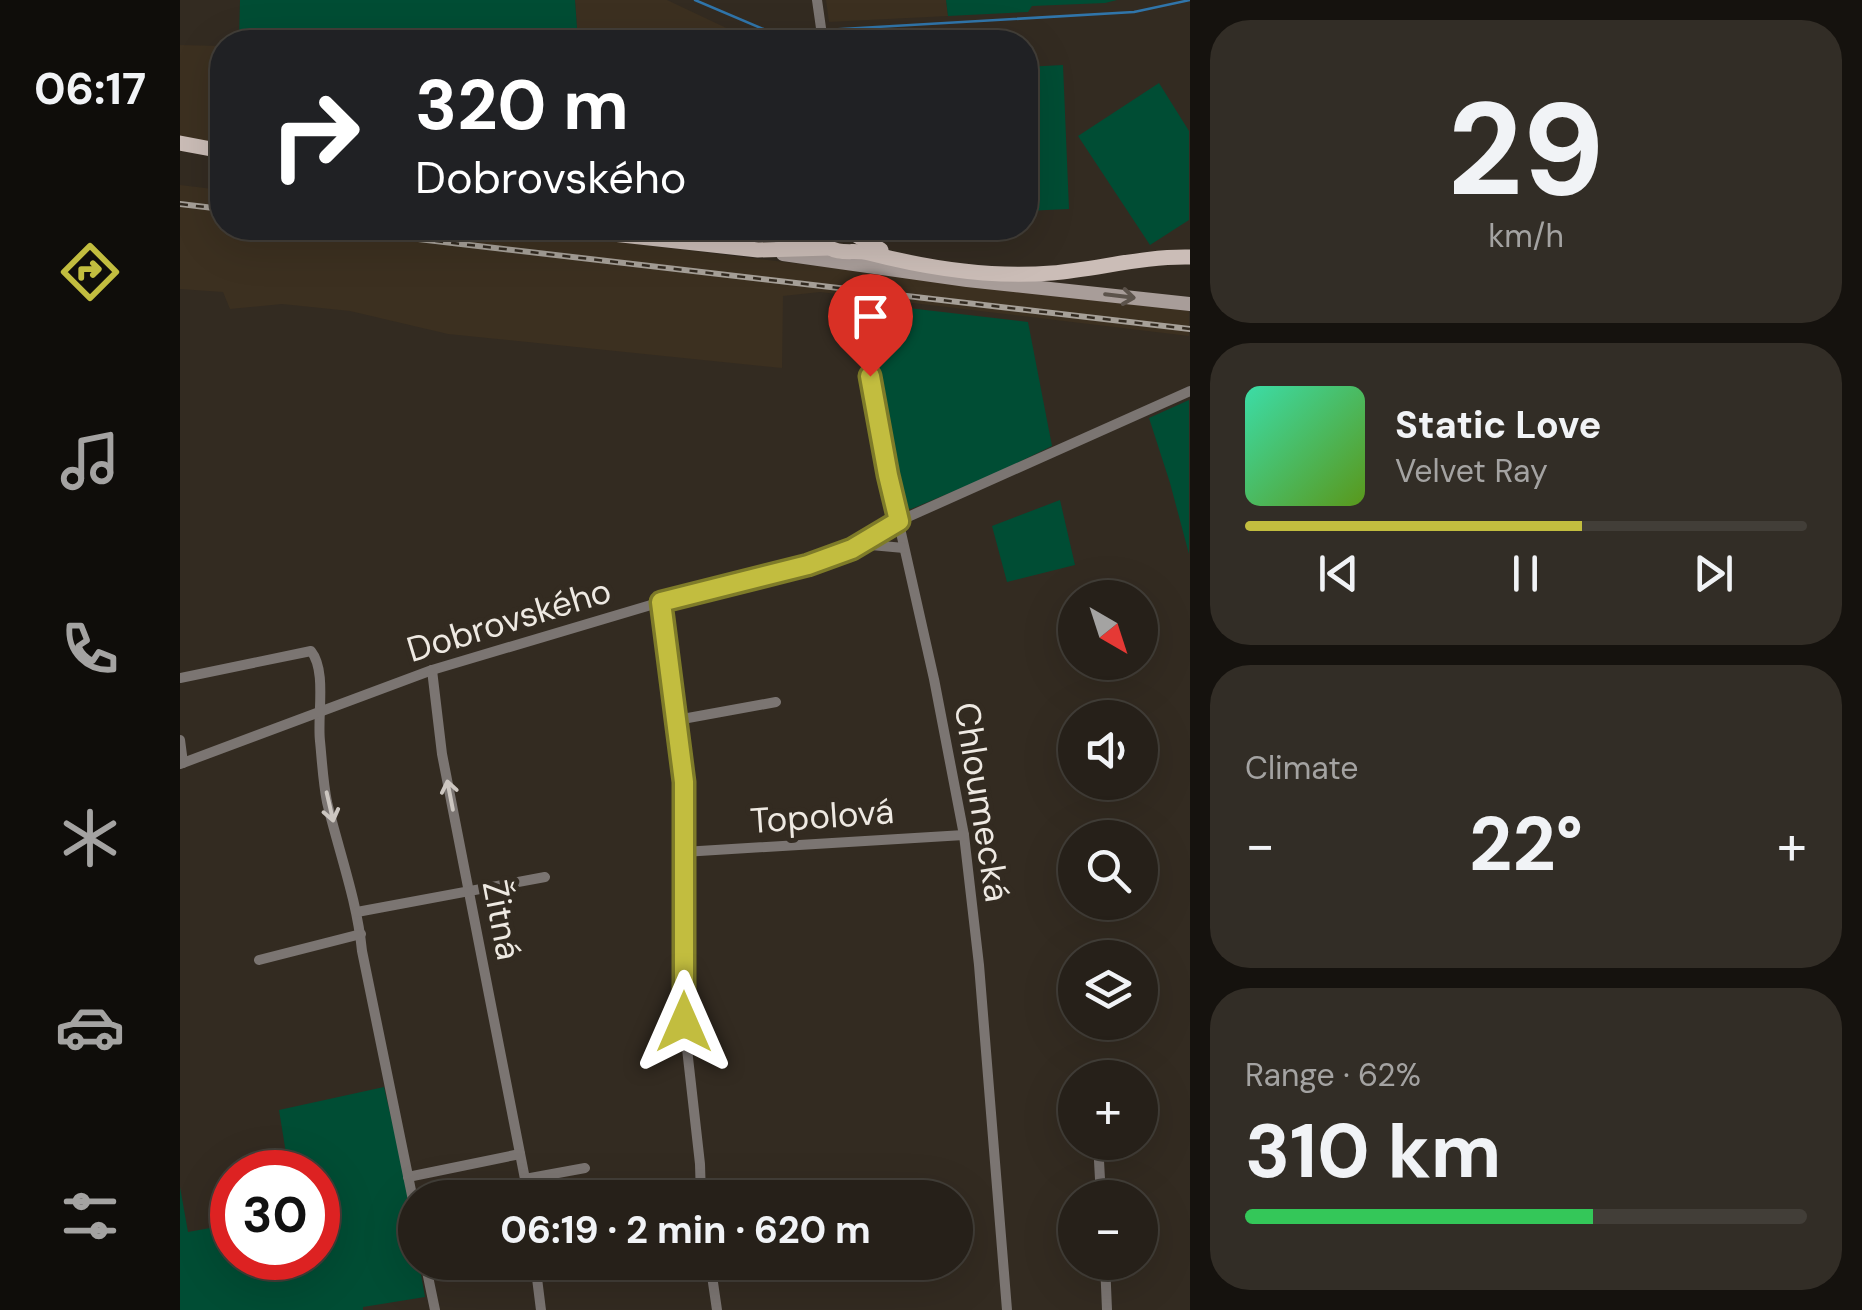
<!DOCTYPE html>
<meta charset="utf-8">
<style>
:root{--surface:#262019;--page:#322d26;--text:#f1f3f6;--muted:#a4a3a2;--line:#423e38;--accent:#c2bd3f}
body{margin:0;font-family:"DM Sans",sans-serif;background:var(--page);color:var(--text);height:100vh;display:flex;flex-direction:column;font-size:38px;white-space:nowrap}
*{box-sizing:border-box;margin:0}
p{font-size:32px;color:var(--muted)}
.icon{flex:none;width:55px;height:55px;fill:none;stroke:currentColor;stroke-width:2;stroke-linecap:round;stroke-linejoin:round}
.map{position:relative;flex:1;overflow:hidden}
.side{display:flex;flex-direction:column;gap:20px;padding:20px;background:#15120e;width:672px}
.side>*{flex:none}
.banner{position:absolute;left:30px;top:30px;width:828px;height:210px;border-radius:40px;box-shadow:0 10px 40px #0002,0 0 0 2px var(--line);background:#202124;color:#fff;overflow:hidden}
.needle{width:65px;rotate:141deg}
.controls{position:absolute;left:878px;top:580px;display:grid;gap:20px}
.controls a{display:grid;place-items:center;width:100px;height:100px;border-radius:50%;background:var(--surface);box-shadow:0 10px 40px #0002,0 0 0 2px var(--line);font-size:50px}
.speed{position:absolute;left:30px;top:1150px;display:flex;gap:20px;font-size:50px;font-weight:700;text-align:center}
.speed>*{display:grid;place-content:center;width:130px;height:130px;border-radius:50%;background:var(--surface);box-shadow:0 10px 40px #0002,0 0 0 2px var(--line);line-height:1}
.speed .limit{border:15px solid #d22;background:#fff;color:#111}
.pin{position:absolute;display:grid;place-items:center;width:85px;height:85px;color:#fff;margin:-102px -42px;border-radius:50% 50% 50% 0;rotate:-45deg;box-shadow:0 0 10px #0007}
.pin .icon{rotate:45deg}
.me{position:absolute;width:110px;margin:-55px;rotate:0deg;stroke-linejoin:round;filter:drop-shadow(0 0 8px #0008)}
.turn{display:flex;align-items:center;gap:35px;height:210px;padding:0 40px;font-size:45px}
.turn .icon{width:130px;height:130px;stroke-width:2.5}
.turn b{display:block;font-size:70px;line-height:85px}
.big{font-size:75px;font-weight:700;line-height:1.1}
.side .widget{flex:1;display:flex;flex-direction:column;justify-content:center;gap:15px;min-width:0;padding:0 35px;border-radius:40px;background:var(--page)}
.side .dial{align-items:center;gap:0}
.dial b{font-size:130px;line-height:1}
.song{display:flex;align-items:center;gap:30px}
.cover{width:120px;height:120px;border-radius:15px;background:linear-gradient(135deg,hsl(160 70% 55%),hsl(90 70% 35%))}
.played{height:10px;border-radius:5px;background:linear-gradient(90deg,var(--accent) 60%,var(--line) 60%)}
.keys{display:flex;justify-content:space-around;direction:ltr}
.heat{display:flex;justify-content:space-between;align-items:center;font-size:55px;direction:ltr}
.charge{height:15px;border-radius:8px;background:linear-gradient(90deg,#34c759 62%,var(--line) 0)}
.trip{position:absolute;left:218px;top:1180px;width:575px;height:100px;border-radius:50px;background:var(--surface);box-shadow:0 10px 40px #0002,0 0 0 2px var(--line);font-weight:700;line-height:100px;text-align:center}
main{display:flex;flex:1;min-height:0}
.tabs{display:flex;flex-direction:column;width:180px;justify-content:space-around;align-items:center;background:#0f0d0a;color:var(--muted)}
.tabs .icon{width:70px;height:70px}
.tabs .current{color:var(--accent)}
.tabs b{font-size:45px;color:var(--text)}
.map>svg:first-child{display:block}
</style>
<main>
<nav class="tabs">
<b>06:17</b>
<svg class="icon current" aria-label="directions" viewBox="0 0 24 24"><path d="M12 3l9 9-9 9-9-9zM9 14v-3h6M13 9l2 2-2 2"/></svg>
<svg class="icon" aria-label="music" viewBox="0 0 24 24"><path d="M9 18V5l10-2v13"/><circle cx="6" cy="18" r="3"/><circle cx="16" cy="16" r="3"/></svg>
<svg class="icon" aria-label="phone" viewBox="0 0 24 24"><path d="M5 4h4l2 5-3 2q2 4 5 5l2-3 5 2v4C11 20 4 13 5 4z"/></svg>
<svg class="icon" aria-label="climate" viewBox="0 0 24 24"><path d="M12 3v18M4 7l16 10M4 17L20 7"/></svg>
<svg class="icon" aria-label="car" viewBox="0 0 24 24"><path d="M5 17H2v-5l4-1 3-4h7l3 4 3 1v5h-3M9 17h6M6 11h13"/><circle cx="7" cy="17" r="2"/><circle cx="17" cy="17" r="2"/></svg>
<svg class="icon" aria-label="filters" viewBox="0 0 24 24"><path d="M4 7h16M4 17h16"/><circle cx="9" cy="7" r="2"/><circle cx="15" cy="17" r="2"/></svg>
</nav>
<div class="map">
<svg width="1010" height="1310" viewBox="0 0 1010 1310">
<rect width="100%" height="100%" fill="#332b21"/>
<!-- built -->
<g fill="#3c3020">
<polygon points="395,0 487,0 576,42 398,42"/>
<polygon points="646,0 766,0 768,16 649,22"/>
<polygon points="0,45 42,46 42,143 0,139"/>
<polygon points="0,185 42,190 42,228 290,228 390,236 1009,311 1009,336 640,292 603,296 602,368 268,334 170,311 102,304 50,309 43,292 0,289"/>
</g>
<!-- green -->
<g fill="#004d34">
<polygon points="60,0 395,0 398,42 59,42"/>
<polygon points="766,0 937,0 925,3 852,6 848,12 768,16"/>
<polygon points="883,65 889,209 845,211 845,67"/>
<polygon points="979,83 1009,131 1009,220 970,245 898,136"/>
<polygon points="482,228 575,228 586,239 486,232"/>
<path d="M590,228h51c-18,14 -33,13 -51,0z"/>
<polygon points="711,306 848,322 872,446 808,477 731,509 724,508 688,315 688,307"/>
<polygon points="1009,400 1009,554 990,483 969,418"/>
<polygon points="880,500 895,565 827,582 812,526"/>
<path d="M204,1087c13,57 31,116 31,175l4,1 6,34 -62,10v3h-183v-123l8,45 44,-8v34h86v-86h-29l-10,-62z"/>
</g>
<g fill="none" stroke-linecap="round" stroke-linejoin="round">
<!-- stream -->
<g stroke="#3075aa" stroke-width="2.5">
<polyline points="515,0 595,34 637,31"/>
<polyline points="645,30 954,12 1010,0"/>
</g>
<!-- street -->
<g stroke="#7b7572" stroke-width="10">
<polyline points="637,0 643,42"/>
<polyline points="585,228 610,248"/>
<polyline points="678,310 708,475 754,679 784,835 799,965 827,1310"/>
<polyline points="680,544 724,548"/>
<polyline points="481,602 504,783 504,1022 520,1164 521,1198"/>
<polyline points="252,670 262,754 345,1179 405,1168"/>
<path d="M0,678l131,-27c16,20 6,64 9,90 2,20 3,41 7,61 12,50 30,98 35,149l53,259"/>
<polyline points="497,720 596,702"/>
<polyline points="0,740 3,763"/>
<polyline points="0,764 252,670 481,602 628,565 672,549 719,521 1010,391"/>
<polyline points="503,852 784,835"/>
<polyline points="177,912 365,877"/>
<polyline points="79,960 181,934"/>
<polyline points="918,1142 921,1198"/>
<polyline points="228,1177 340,1154"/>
<polyline points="345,1179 347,1198"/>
<polyline points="245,1262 255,1310"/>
<polyline points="355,1262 361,1310"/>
<polyline points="530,1262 537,1310"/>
<polyline points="925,1262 927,1310"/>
</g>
<!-- secondary -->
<polyline stroke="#a89d99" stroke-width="14" points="603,254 787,280 1010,304"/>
<!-- primary -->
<g stroke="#cbbdb7" stroke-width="15">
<polyline points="0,143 42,151"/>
<polyline points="378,228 578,250 649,248"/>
<path d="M646,228l-2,8 2,9c12,11 28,4 43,8 58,15 123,25 183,20 46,-4 92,-17 138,-16"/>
<polyline points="676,235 701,250"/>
</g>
<!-- rail casing -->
<g stroke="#a6a098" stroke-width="6">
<g id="rail">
<polyline points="0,204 42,209"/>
<polyline points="92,228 156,235"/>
<polyline points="144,228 1010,329"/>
</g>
</g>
<!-- rail -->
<use href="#rail" stroke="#332b21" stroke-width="2.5" stroke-dasharray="8" stroke-linecap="butt"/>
</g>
<!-- one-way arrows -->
<defs><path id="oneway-shaft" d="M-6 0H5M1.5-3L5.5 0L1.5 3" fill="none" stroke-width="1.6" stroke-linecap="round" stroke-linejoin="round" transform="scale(2.5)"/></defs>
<use stroke="#5c534b" href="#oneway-shaft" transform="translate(940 296) rotate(7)"/>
<g stroke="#ccc6c0">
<use href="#oneway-shaft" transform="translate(270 795) rotate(-101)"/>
<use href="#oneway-shaft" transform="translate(150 807) rotate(77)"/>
</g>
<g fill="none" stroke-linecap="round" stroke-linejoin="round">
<!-- route casing -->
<g stroke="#7e7b29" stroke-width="25">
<polyline id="route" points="504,1022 504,782 481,602 628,565 672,549 719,521 708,475 690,376"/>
</g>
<!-- route -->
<use href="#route" stroke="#c2bd3f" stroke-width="18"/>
</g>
<g text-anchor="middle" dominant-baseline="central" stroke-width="10" stroke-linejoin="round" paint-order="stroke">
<!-- street labels -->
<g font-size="35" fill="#eee9e2" stroke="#332b21">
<text transform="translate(329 620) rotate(-17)">Dobrovského</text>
<text transform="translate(802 802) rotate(81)">Chloumecká</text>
<text transform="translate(642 816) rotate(-4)">Topolová</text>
<text transform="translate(322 920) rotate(79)">Žitná</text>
</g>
</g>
</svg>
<div class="controls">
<a><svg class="needle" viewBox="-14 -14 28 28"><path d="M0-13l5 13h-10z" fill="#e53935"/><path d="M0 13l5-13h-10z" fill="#a4a3a2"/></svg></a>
<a><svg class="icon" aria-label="sound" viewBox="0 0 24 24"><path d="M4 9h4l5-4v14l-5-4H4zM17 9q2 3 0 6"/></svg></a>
<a><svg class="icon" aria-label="search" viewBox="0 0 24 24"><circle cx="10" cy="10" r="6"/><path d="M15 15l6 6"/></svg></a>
<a><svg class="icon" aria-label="layers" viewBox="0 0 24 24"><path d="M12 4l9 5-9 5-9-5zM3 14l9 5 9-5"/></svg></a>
<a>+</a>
<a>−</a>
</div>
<div class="speed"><div class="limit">30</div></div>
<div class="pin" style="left:690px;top:376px;background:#d93025"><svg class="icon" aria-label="arrive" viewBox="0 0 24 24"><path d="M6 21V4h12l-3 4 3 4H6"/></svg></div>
<svg class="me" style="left:504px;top:1022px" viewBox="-20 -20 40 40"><path d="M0-17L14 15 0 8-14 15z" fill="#c2bd3f" stroke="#fff" stroke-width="4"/></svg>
<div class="trip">06:19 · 2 min · 620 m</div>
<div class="banner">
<div class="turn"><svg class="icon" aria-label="right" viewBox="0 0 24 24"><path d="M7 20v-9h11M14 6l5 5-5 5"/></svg><div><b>320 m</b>Dobrovského</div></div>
</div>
</div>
<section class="side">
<div class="widget dial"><b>29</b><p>km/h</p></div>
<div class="widget">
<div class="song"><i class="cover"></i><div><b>Static Love</b><p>Velvet Ray</p></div></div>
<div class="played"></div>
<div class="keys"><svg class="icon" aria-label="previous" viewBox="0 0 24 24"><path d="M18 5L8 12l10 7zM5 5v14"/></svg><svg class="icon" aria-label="pause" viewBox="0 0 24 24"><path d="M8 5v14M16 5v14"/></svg><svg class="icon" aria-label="next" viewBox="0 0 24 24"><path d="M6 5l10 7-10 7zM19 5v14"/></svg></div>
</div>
<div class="widget"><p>Climate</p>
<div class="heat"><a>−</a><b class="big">22°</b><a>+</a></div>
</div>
<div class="widget"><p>Range · 62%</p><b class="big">310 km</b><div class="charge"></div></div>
</section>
</main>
